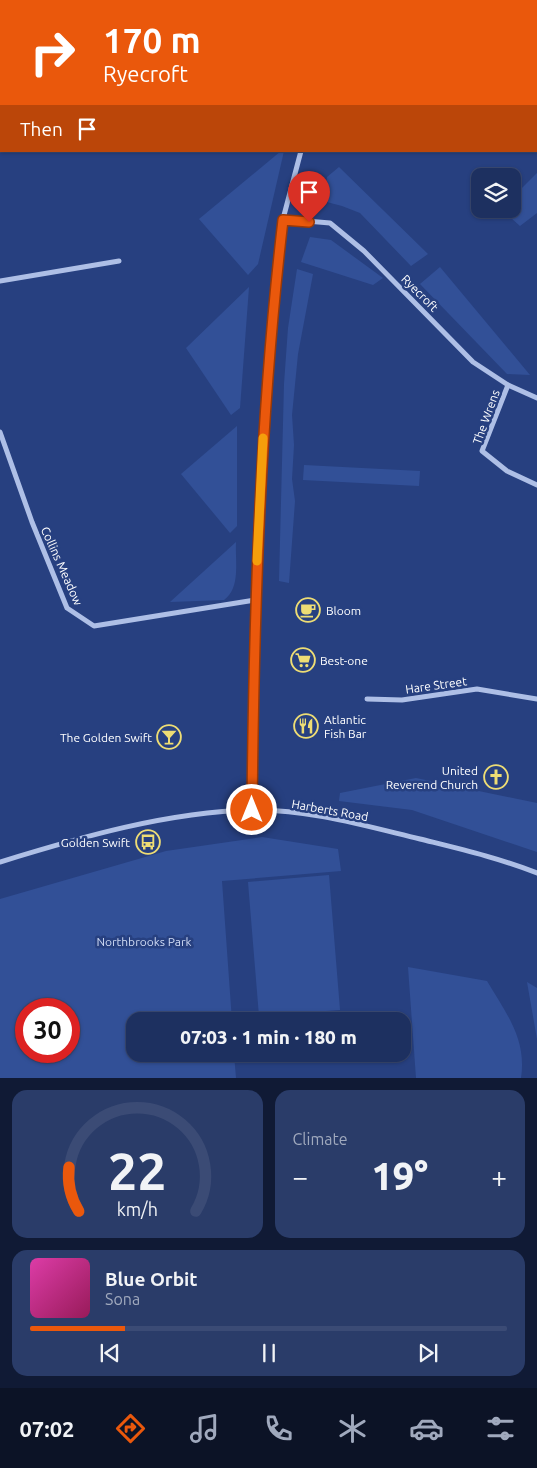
<!DOCTYPE html>
<meta charset="utf-8">
<style>
:root{--surface:#1d3060;--page:#2a3c69;--text:#f1f3f6;--muted:#a0a9bd;--line:#3b4b75;--accent:#ea580c}
body{margin:0;font-family:Ubuntu,sans-serif;background:var(--page);color:var(--text);height:100vh;display:flex;flex-direction:column;font-size:19px;white-space:nowrap}
*{box-sizing:border-box;margin:0}
p{font-size:16px;color:var(--muted)}
.icon{flex:none;width:28px;height:28px;fill:none;stroke:currentColor;stroke-width:2;stroke-linecap:round;stroke-linejoin:round}
.map{position:relative;height:1078px;overflow:hidden}
.side{display:flex;flex-direction:column;gap:12px;padding:12px;background:#101a35;flex:1}
.side>*{flex:none}
.hud{position:absolute;left:0px;top:0px;width:538px;height:152px;box-shadow:0 1px 4px #0004,0 0 0 1px var(--line);background:#ea580c;color:#fff;overflow:hidden}
.fabs{position:absolute;left:471px;top:168px;display:grid;gap:10px}
.fabs a{display:grid;place-items:center;width:50px;height:50px;border-radius:10px;background:var(--surface);box-shadow:0 1px 4px #0004,0 0 0 1px var(--line);font-size:25px}
.speed{position:absolute;left:15px;top:998px;display:flex;gap:10px;font-size:25px;font-weight:700;text-align:center}
.speed>*{display:grid;place-content:center;width:65px;height:65px;border-radius:50%;background:var(--surface);box-shadow:0 1px 4px #0004,0 0 0 1px var(--line);line-height:1}
.speed .limit{border:8px solid #d22;background:#fff;color:#111}
.pin{position:absolute;display:grid;place-items:center;width:42px;height:42px;color:#fff;margin:-51px -21px;border-radius:50% 50% 50% 0;rotate:-45deg;box-shadow:0 0 5px #0007}
.pin .icon{rotate:45deg}
.me{position:absolute;width:55px;margin:-28px;rotate:0deg;stroke-linejoin:round;filter:drop-shadow(0 0 4px #0008)}
.turn{display:flex;align-items:center;gap:18px;height:105px;padding:0 20px;font-size:22px}
.turn .icon{width:65px;height:65px;stroke-width:2.5}
.turn b{display:block;font-size:35px;line-height:42px}
.then{display:flex;align-items:center;height:48px;padding:0 20px;background:#0003;gap:10px;font-size:19px}
.big{font-size:38px;font-weight:800;line-height:1.1}
.side .tile{flex:1;display:flex;flex-direction:column;justify-content:center;gap:8px;min-width:0;padding:0 18px;border-radius:15px;background:var(--page)}
.side .dial{align-items:center;gap:0}
.dial svg{height:130px;overflow:visible;fill:none;stroke:var(--line);stroke-width:7;stroke-linecap:round;text-anchor:middle}
.dial text{fill:var(--text);stroke:none}
.song{display:flex;align-items:center;gap:15px}
.cover{width:60px;height:60px;border-radius:8px;background:linear-gradient(135deg,hsl(320 70% 55%),hsl(330 70% 35%))}
.played{height:5px;border-radius:2px;background:linear-gradient(90deg,var(--accent) 20%,var(--line) 20%)}
.keys{display:flex;justify-content:space-around;direction:ltr}
.heat{display:flex;justify-content:space-between;align-items:center;font-size:28px;direction:ltr}
.side .tiles{flex:1;display:grid;gap:12px;grid-template-columns:1fr 1fr}
.tile:last-child{grid-column:span 2}
.trip{position:absolute;left:126px;top:1012px;width:285px;height:50px;border-radius:15px;background:var(--surface);box-shadow:0 1px 4px #0004,0 0 0 1px var(--line);font-weight:800;line-height:50px;text-align:center}
.dock{display:flex;height:80px;justify-content:space-around;align-items:center;background:#0c1326;color:var(--muted)}
.dock .icon{width:35px;height:35px}
.dock .selected{color:var(--accent)}
.dock b{font-size:22px;color:var(--text)}
.map>svg:first-child{display:block}
</style>
<div class="map">
<svg width="537" height="1078" viewBox="0 0 537 1078">
<rect width="100%" height="100%" fill="#274080"/>
<!-- green -->
<g fill="#325097" fill-rule="evenodd">
<polygon points="281,151 284,151 258,264 248,275 199,219"/>
<polygon points="339,167 428,254 411,266 360,213 342,206 323,201 327,177"/>
<polygon points="537,173 537,213 520,226 501,209 512,209 513,197"/>
<polygon points="310,237 331,240 383,278 373,285 301,262"/>
<polygon points="440,267 530,375 507,374 420,284"/>
<polygon points="297,269 313,274 298,354 292,415 294,445 292,479 295,501 289,583 279,581 284,384 288,328"/>
<polygon points="249,287 240,408 231,415 186,348"/>
<polygon points="237,426 237,526 230,533 181,474"/>
<polygon points="304,465 420,471 419,486 303,480"/>
<path d="M236,542c-1,19 5,46 -12,58l-54,2z"/>
<polygon points="416,778 537,803 537,852 412,810 339,801 340,793"/>
<path d="M262,837l76,12 3,22 -119,10 10,140h-97v33h99l2,24h-236v-179l166,-48zM26,1009h43v42h-43z"/>
<polygon points="329,875 340,1010 259,1016 248,882"/>
<path d="M408,967l79,14c19,32 40,58 34,97h-105z"/>
<polygon points="527,982 537,988 537,1039"/>
</g>
<g fill="none" stroke-linecap="round" stroke-linejoin="round">
<!-- street -->
<g stroke="#aebfe6" stroke-width="5">
<polyline points="6,1 6,0"/>
<polyline points="357,1 358,0"/>
<polyline points="0,19 1,16"/>
<polyline points="0,145 1,145"/>
<polyline points="283,219 330,223 364,251 473,362 508,385 537,398"/>
<polyline points="0,281 119,261"/>
<polyline points="508,385 482,451 507,471 537,485"/>
<polyline points="0,432 32,522 67,608 94,626 255,600"/>
<polyline points="367,699 402,700 477,689 537,699"/>
<polyline points="253,810 255,600 268,361 283,219 301,151"/>
<path d="M0,862c81,-25 167,-50 252,-52 56,-1 114,16 168,29 40,10 79,19 117,34"/>
</g>
</g>
<g fill="none" stroke-linecap="round" stroke-linejoin="round">
<!-- route casing -->
<g stroke="#983908" stroke-width="12">
<path id="route" d="M252,810c2,-198 8,-394 31,-590l26,2"/>
</g>
<!-- route -->
<use href="#route" stroke="#ea580c" stroke-width="9"/>
<!-- slow -->
<polyline stroke="#f59e0b" stroke-width="9" points="257,561 263,438"/>
</g>
<!-- icons -->
<defs>
<g id="cafe-ring" transform="scale(1.25)"><circle r="9.5" fill="#274080" stroke="#eedd74" stroke-width="1.5"/><path d="M-5.5-4.5H6V0H3Q3 3.5 0 3.5H-2.5Q-5.5 3.5-5.5 0ZM3-3.2v2h1.7v-2ZM-6 4.5H4V6H-6Z" fill="#eedd74"/></g>
<g id="supermarket-ring" transform="scale(1.25)"><circle r="9.5" fill="#274080" stroke="#eedd74" stroke-width="1.5"/><path d="M-6-5.5h2.5l.6 2H6L4.5 2H-2.5L-4.4-4H-6ZM-1.5 3.2a1.3 1.3 0 1 0 .1 0ZM3 3.2a1.3 1.3 0 1 0 .1 0Z" fill="#eedd74"/></g>
<g id="restaurant-ring" transform="scale(1.25)"><circle r="9.5" fill="#274080" stroke="#eedd74" stroke-width="1.5"/><path d="M-5-6h1v4h1v-4h1v4h1v-4h1v5L-1.5 .5V6h-2V.5L-5-1ZM5-6V6H3V1.5H1.5Q1.5-4 5-6Z" fill="#eedd74"/></g>
<g id="bar-ring" transform="scale(1.25)"><circle r="9.5" fill="#274080" stroke="#eedd74" stroke-width="1.5"/><path d="M-6-5H6L.8 .8V4.5H3.5V6h-7V4.5H-.8V.8Z" fill="#eedd74"/></g>
<g id="church-ring" transform="scale(1.25)"><circle r="9.5" fill="#274080" stroke="#eedd74" stroke-width="1.5"/><path d="M-1.2-6h2.4v3.5h3.3v2.4h-3.3V6h-2.4V-.1h-3.3v-2.4h3.3Z" fill="#eedd74"/></g>
<g id="bus-ring" transform="scale(1.25)"><circle r="9.5" fill="#274080" stroke="#eedd74" stroke-width="1.5"/><path d="M-5-6H5V4H4V6H2V4H-2V6H-4V4H-5ZM-3.5-4V0h7V-4ZM-3.5 1.2v1.5H-2V1.2ZM2 1.2v1.5H3.5V1.2Z" fill="#eedd74"/></g>
</defs>
<g fill-rule="evenodd">
<use href="#cafe-ring" x="308" y="610"/>
<use href="#supermarket-ring" x="303" y="660"/>
<use href="#restaurant-ring" x="306" y="726"/>
<use href="#bar-ring" x="169" y="737"/>
<use href="#church-ring" x="496" y="777"/>
<use href="#bus-ring" x="148" y="842"/>
</g>
<g text-anchor="middle" dominant-baseline="central" stroke-width="5" stroke-linejoin="round" paint-order="stroke">
<!-- street labels -->
<g font-size="12" fill="#fff" stroke="#274080">
<text transform="translate(420 293) rotate(45)">Ryecroft</text>
<text transform="translate(486 417) rotate(-70)">The Wrens</text>
<text transform="translate(62 566) rotate(66)">Collins Meadow</text>
<text transform="translate(436 685) rotate(-8)">Hare Street</text>
<text transform="translate(330 810) rotate(10)">Harberts Road</text>
</g>
<!-- poi labels -->
<g font-size="12" fill="#fff" stroke="#274080" text-anchor="start">
<text x="326" y="610">Bloom</text>
<text x="320" y="660">Best-one</text>
<text x="324" y="719">Atlantic<tspan x="324" dy="14">Fish Bar</tspan></text>
<text x="152" y="737" text-anchor="end">The Golden Swift</text>
<text x="478" y="770" text-anchor="end">United<tspan x="478" dy="14">Reverend Church</tspan></text>
<text x="130" y="842" text-anchor="end">Golden Swift</text>
</g>
<!-- park labels -->
<g font-size="12" fill="#d1dcf5" stroke="#274080">
<text x="144" y="941">Northbrooks Park</text>
</g>
</g>
</svg>
<div class="fabs">
<a><svg class="icon" aria-label="layers" viewBox="0 0 24 24"><path d="M12 4l9 5-9 5-9-5zM3 14l9 5 9-5"/></svg></a>
</div>
<div class="speed"><div class="limit">30</div></div>
<div class="pin" style="left:309px;top:222px;background:#d93025"><svg class="icon" aria-label="arrive" viewBox="0 0 24 24"><path d="M6 21V4h12l-3 4 3 4H6"/></svg></div>
<svg class="me" style="left:252px;top:810px" viewBox="-20 -20 40 40"><circle r="17" fill="#ea580c" stroke="#fff" stroke-width="3"/><path d="M0-11L8 9 0 5-8 9z" fill="#fff"/></svg>
<div class="trip">07:03 · 1 min · 180 m</div>
<div class="hud">
<div class="turn"><svg class="icon" aria-label="right" viewBox="0 0 24 24"><path d="M7 20v-9h11M14 6l5 5-5 5"/></svg><div><b>170 m</b>Ryecroft</div></div>
<div class="then">Then<svg class="icon" aria-label="arrive" viewBox="0 0 24 24"><path d="M6 21V4h12l-3 4 3 4H6"/></svg></div>
</div>
</div>
<section class="side">
<div class="tiles">
<div class="tile dial"><svg viewBox="0 0 100 80">
<path d="M14 69A42 42 0 1 1 86 69"/>
<path d="M14 69A42 42 0 0 1 8 42" stroke="#ea580c"/>
<text x="50" y="56" font-size="32" font-weight="700">22</text>
<text x="50" y="72" font-size="11">km/h</text>
</svg></div>
<div class="tile"><p>Climate</p>
<div class="heat"><a>−</a><b class="big">19°</b><a>+</a></div>
</div>
<div class="tile">
<div class="song"><i class="cover"></i><div><b>Blue Orbit</b><p>Sona</p></div></div>
<div class="played"></div>
<div class="keys"><svg class="icon" aria-label="previous" viewBox="0 0 24 24"><path d="M18 5L8 12l10 7zM5 5v14"/></svg><svg class="icon" aria-label="pause" viewBox="0 0 24 24"><path d="M8 5v14M16 5v14"/></svg><svg class="icon" aria-label="next" viewBox="0 0 24 24"><path d="M6 5l10 7-10 7zM19 5v14"/></svg></div>
</div>
</div>
</section>
<nav class="dock">
<b>07:02</b>
<svg class="icon selected" aria-label="directions" viewBox="0 0 24 24"><path d="M12 3l9 9-9 9-9-9zM9 14v-3h6M13 9l2 2-2 2"/></svg>
<svg class="icon" aria-label="music" viewBox="0 0 24 24"><path d="M9 18V5l10-2v13"/><circle cx="6" cy="18" r="3"/><circle cx="16" cy="16" r="3"/></svg>
<svg class="icon" aria-label="phone" viewBox="0 0 24 24"><path d="M5 4h4l2 5-3 2q2 4 5 5l2-3 5 2v4C11 20 4 13 5 4z"/></svg>
<svg class="icon" aria-label="climate" viewBox="0 0 24 24"><path d="M12 3v18M4 7l16 10M4 17L20 7"/></svg>
<svg class="icon" aria-label="car" viewBox="0 0 24 24"><path d="M5 17H2v-5l4-1 3-4h7l3 4 3 1v5h-3M9 17h6M6 11h13"/><circle cx="7" cy="17" r="2"/><circle cx="17" cy="17" r="2"/></svg>
<svg class="icon" aria-label="filters" viewBox="0 0 24 24"><path d="M4 7h16M4 17h16"/><circle cx="9" cy="7" r="2"/><circle cx="15" cy="17" r="2"/></svg>
</nav>
